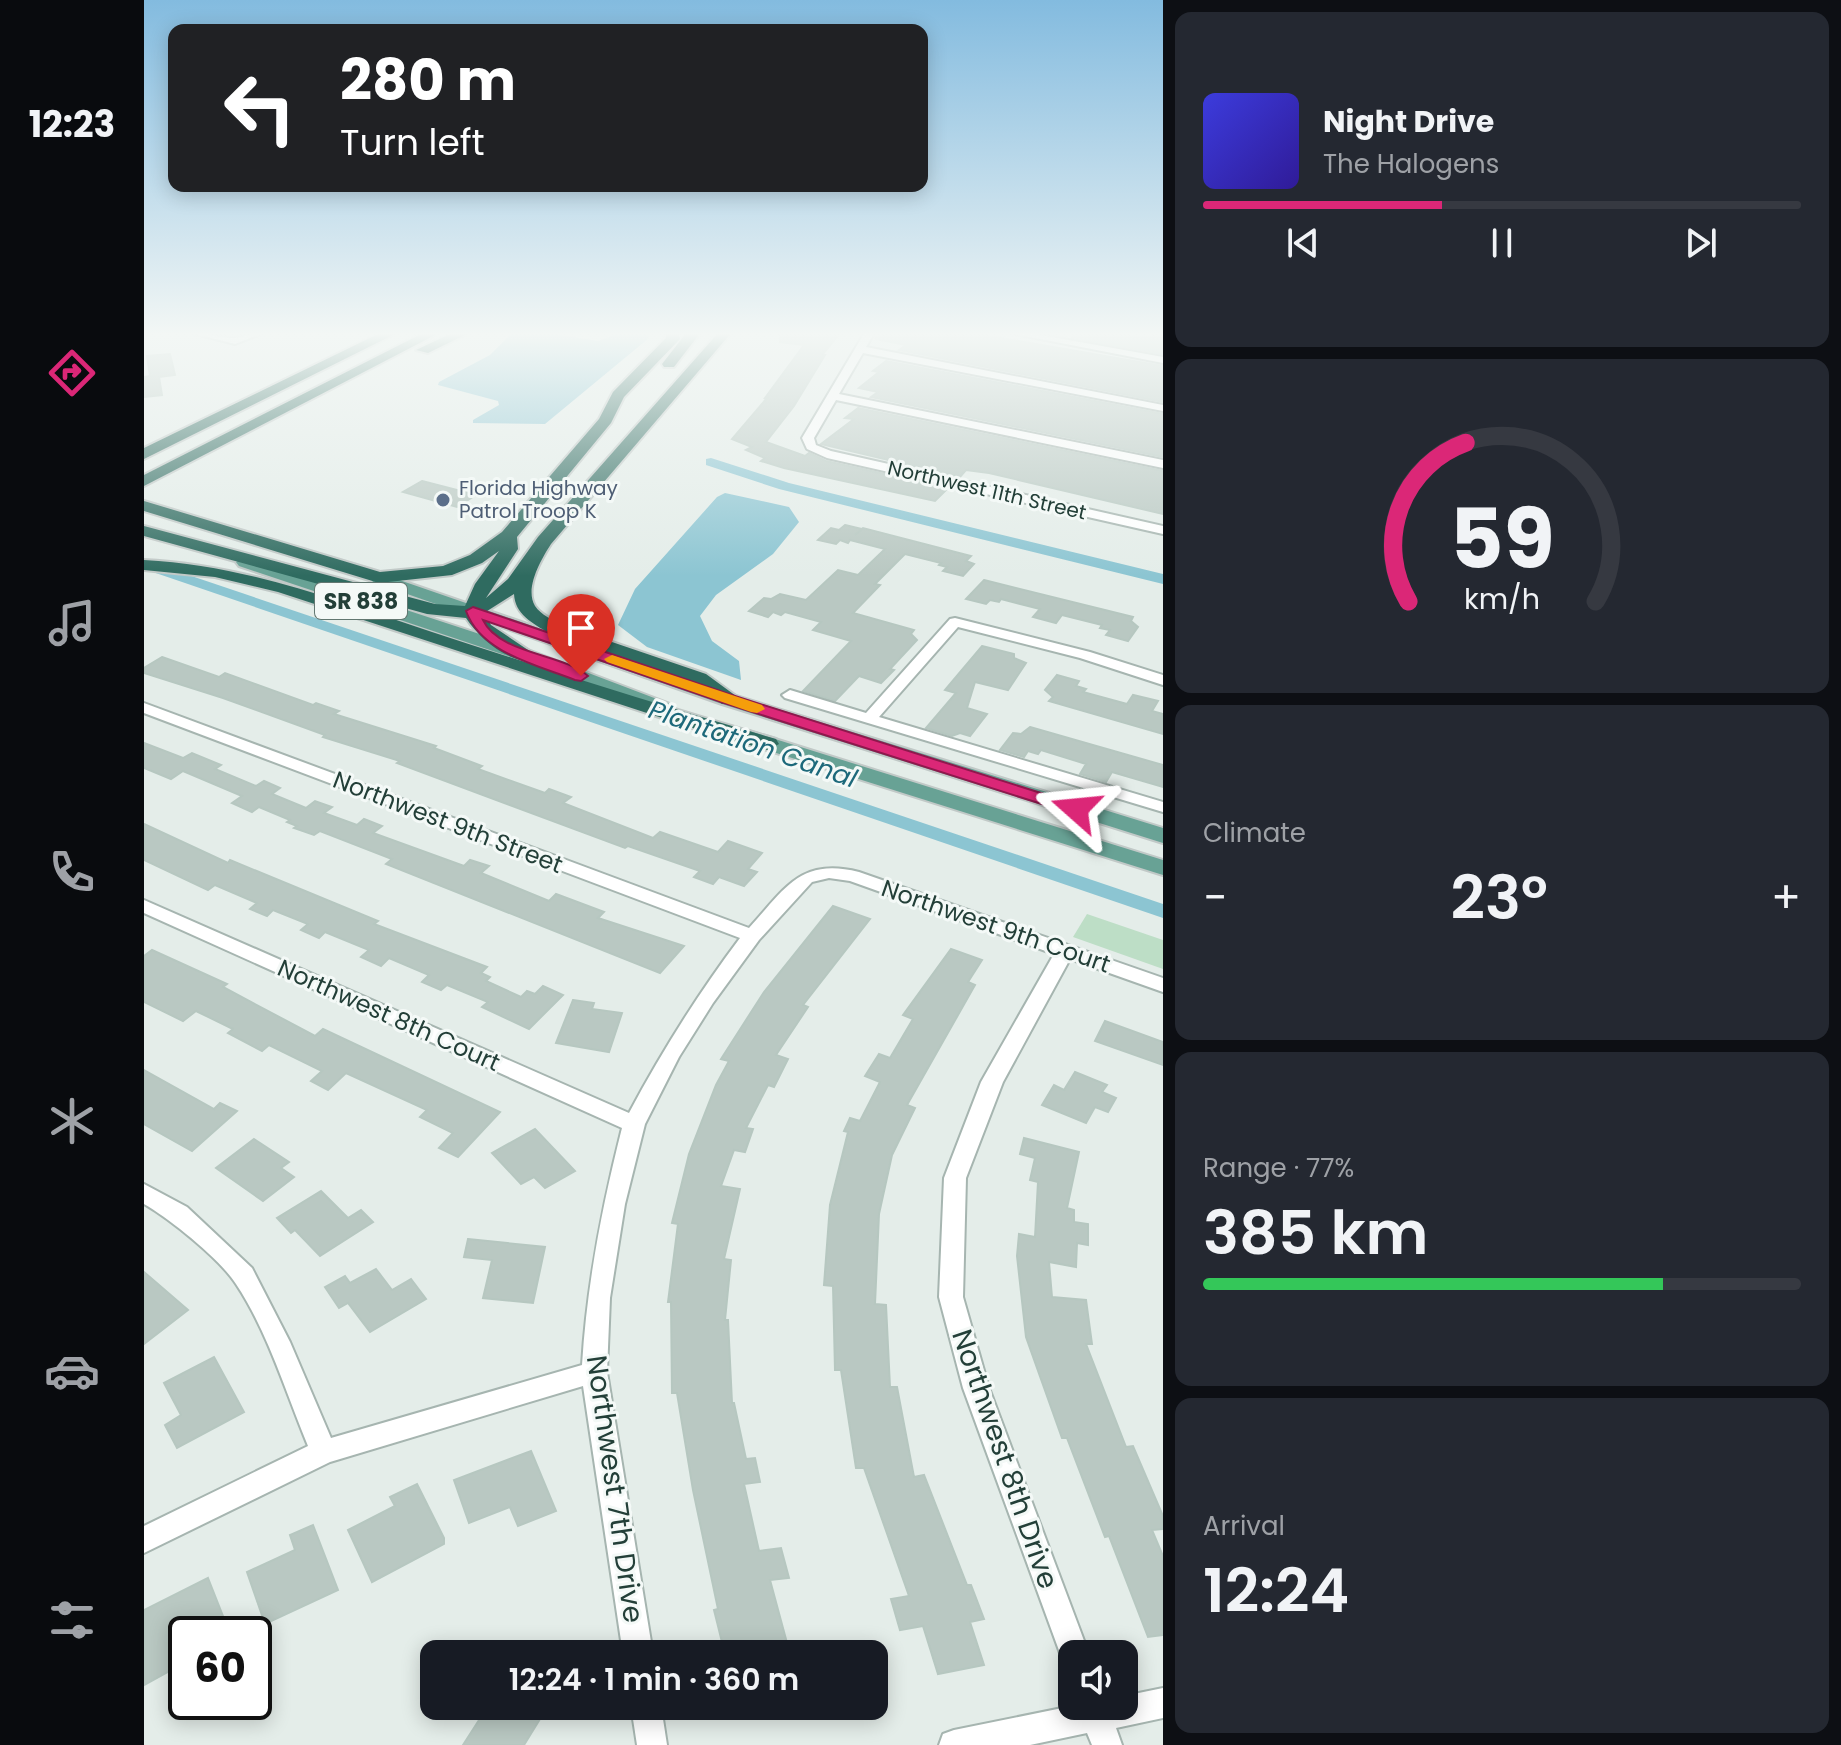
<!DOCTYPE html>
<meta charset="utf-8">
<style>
:root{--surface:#171b24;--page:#242831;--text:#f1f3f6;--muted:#9ea1a6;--line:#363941;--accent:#db2777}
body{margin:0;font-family:Poppins,sans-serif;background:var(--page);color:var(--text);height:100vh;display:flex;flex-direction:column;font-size:30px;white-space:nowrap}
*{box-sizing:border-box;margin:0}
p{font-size:26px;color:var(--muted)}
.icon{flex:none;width:44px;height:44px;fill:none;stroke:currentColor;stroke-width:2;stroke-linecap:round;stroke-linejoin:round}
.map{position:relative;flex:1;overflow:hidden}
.side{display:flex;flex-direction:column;gap:12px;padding:12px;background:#0d0f14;width:678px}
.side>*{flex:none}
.top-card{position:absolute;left:24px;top:24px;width:760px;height:168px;border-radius:16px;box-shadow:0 4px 20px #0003;background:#202124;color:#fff;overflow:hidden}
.controls{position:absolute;left:914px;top:1640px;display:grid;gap:16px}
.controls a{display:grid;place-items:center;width:80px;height:80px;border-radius:16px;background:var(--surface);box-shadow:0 4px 20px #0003;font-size:40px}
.speed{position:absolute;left:24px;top:1616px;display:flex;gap:16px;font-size:40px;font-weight:700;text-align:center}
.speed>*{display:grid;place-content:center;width:104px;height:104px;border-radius:50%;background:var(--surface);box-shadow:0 4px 20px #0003;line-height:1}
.speed .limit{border:4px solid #111;border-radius:12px;background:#fff;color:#111}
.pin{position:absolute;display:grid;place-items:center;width:68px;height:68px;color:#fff;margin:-82px -34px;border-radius:50% 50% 50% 0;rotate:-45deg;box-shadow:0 0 8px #0007}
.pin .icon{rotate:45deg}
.me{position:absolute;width:88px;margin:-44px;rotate:288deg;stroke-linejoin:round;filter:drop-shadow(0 0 6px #0008)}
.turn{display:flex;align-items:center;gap:28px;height:168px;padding:0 40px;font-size:36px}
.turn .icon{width:104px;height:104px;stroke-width:2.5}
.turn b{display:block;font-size:56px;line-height:68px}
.big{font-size:60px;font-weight:600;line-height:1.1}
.side .card{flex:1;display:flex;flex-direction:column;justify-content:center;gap:12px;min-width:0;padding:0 28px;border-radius:16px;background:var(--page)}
.side .dial{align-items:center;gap:0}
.dial svg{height:208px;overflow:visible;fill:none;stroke:var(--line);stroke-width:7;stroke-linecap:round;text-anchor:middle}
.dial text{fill:var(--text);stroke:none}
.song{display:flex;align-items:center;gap:24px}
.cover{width:96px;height:96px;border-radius:12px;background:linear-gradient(135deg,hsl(240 70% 55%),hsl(250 70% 35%))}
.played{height:8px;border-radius:4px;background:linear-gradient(90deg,var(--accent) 40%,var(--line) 40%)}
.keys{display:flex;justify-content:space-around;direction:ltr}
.heat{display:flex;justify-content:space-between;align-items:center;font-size:44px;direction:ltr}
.charge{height:12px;border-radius:6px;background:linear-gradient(90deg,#34c759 77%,var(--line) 0)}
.trip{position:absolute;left:276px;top:1640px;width:468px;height:80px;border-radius:16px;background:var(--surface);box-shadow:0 4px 20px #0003;font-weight:600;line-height:80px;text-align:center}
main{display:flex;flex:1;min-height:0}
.dock{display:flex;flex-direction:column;width:144px;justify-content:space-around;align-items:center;background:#090b0e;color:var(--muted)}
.dock .icon{width:56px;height:56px}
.dock .current{color:var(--accent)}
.dock b{font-size:36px;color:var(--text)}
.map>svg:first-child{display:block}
</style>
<main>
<nav class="dock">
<b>12:23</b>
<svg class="icon current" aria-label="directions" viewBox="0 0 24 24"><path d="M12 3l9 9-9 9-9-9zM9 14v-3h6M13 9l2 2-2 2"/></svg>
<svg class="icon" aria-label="music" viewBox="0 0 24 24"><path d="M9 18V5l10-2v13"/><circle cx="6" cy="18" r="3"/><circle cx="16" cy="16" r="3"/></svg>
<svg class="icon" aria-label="phone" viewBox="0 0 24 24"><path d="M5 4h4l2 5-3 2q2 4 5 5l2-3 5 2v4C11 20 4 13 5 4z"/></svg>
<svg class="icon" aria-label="climate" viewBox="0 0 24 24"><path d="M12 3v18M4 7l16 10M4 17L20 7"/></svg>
<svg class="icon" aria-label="car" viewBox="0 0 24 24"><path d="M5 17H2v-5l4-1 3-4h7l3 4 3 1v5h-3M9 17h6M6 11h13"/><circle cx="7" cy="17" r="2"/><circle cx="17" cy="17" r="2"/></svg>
<svg class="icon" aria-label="filters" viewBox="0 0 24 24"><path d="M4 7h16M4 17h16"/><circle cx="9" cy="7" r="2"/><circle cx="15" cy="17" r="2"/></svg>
</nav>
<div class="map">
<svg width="1019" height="1745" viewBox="0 0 1019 1745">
<rect width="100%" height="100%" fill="#e4ede9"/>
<!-- green -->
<polygon fill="#bddec6" points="943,914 1019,940 1019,969 929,937"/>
<!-- water -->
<g fill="#8cc5d2">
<polygon points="369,332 398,332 454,341 479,332 504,332 505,338 401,424 329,423 329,420 355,405 354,401 294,385 295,382 346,355"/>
<polygon points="581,493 645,507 655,522 629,554 572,595 556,616 568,641 595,661 597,680 503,647 474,625 491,589 573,497"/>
</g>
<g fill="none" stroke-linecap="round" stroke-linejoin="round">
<!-- canal -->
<g fill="#8cc5d2" fill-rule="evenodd">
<polygon points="567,458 645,483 1019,574 1019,584 635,489 562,465 562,459"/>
<polygon points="0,560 1019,904 1019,918 0,569"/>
</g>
</g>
<!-- building -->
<g fill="#b9c8c2" stroke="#b6c7c0" stroke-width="2">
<polygon points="636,332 697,332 678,355 681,355 650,406 622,442 661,456 665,453 682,461 804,488 791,501 640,468 617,461 621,458 602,450 608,447 588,439 623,398 621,398 660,345 636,342"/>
<polygon points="734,332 822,332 1019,366 1019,402 755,350 762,345 732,339"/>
<polygon points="934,332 960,332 1003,338 1019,332 1019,354 928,338"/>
<polygon points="26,354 31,375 15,377 18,395 0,397 0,377 6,376 3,356"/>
<polygon points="742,361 1019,414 1019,457 727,397 734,392 715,388 735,372 729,371"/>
<polygon points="714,408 1019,471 1019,514 845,473 822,470 816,477 677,444 710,419 701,418"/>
<polygon points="278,481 332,495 313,507 259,492"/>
<polygon points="701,525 718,529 711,535 719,528 827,556 822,561 830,564 819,576 799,571 803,567 795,565 797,563 761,554 731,584 736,585 709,613 770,630 767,634 773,640 746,669 750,670 737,683 715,676 691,701 659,691 707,641 669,630 677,622 641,612 637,615 629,612 624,617 605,611 620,598 627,599 636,594 662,600 694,570 714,575 741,549 706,540 704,543 696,540 692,544 674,540 687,528 695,530"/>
<polygon points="840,580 989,617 987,621 994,627 984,641 962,635 966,630 956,628 958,625 918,615 912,623 889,617 896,609 857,599 855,602 846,600 842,604 822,599"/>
<polygon points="838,646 870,654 870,658 882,663 864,690 831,682 823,708 843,714 826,736 816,733 808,736 782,728 812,693 801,690"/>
<polygon points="18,657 75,677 81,673 169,705 172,703 195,711 190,714 292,746 290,748 338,766 334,769 401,793 405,789 427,797 419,803 509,838 516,832 574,852 584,841 618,853 604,869 613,872 600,886 575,877 569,884 550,877 556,871 484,846 481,848 253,763 256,761 179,737 181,735 79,698 0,673 0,668"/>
<polygon points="913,675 935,681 932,686 942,689 939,692 983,704 989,695 1014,701 1008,711 1019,714 1019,734 905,701 909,697 901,690"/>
<polygon points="886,727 1019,765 1019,787 968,772 962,782 936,774 942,764 897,750 894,754 884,751 880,757 856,750 869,733 877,734"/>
<polygon points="0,743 39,758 48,753 77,765 71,769 112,786 120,781 136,788 128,794 162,808 171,801 188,807 180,813 213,825 220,819 238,826 229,833 320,866 326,860 345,866 337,873 405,901 412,894 460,912 454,918 540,946 516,973 242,864 248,859 176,831 170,835 150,828 153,826 143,822 146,820 115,807 108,812 88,803 98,796 39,771 27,779 0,768"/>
<polygon points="0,824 84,863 86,860 234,921 230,924 343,967 337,973 346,977 342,981 377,997 383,991 391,994 399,986 419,995 385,1029 338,1007 344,1002 303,985 297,990 278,982 285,975 245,958 237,966 217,957 225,950 181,932 175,938 157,930 164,924 129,910 123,916 106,909 113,903 71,885 64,890 0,860"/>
<polygon points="689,906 726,919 659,1005 664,1007 632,1055 644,1059 630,1087 624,1085 602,1128 609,1129 601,1152 590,1150 577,1186 596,1189 580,1259 587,1260 581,1320 584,1320 588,1403 590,1403 602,1459 611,1458 616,1482 600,1484 615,1551 637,1548 645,1578 626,1580 646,1654 581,1654 570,1610 574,1609 549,1490 533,1393 528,1393 527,1302 524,1302 534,1224 528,1223 545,1154 572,1085 585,1061 577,1059 620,992"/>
<polygon points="807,949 838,960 824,982 831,985 763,1105 771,1108 748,1155 735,1214 731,1304 742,1305 746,1387 753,1387 770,1477 780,1475 823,1585 827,1585 840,1619 826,1622 840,1665 794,1674 779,1626 756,1630 747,1599 765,1596 720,1468 712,1468 697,1370 691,1370 689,1286 680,1285 686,1205 704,1132 700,1131 706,1118 716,1121 736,1082 721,1076 735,1054 746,1058 769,1019 759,1015"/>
<polygon points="8,950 83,984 79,987 171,1036 179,1029 356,1112 314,1157 295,1148 309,1133 276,1117 283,1110 202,1073 184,1090 167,1081 178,1071 125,1045 118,1051 84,1033 89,1029 52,1011 39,1021 0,1002 0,956"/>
<polygon points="429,1000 450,1003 448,1009 478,1013 465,1052 412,1043"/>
<polygon points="961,1021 1019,1042 1019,1065 951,1041"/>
<polygon points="0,1070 70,1109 76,1103 93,1111 48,1151 0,1124"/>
<polygon points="931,1072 963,1085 958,1092 972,1098 964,1112 951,1107 942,1123 898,1105 910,1085 920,1090"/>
<polygon points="391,1129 431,1171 401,1188 390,1177 377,1184 348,1153"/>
<polygon points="880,1138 935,1152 923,1208 930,1210 930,1222 944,1224 944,1245 933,1243 932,1267 905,1262 908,1297 942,1300 948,1344 942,1344 982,1447 989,1446 1019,1516 1019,1529 1008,1530 1019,1556 1019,1635 1004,1637 965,1536 961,1537 923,1438 918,1438 882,1337 873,1256 875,1234 891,1237 894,1182 886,1180 891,1158 876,1154"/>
<polygon points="110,1139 145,1162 137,1168 150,1177 119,1201 72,1168"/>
<polygon points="177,1191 204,1218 217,1210 229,1222 176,1256 151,1230 147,1233 133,1218"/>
<polygon points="324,1239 401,1247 389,1303 339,1298 348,1260 320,1257"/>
<polygon points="232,1269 248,1290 267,1279 282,1299 226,1332 204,1303 195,1308 181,1287 201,1276 206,1283"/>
<polygon points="0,1272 44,1310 0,1344"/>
<polygon points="70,1357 100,1412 33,1448 21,1425 37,1415 20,1383"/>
<polygon points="387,1451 412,1511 374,1526 366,1507 325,1523 310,1480"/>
<polygon points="273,1484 300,1538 300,1544 228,1582 204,1530 251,1506 246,1497"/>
<polygon points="169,1525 194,1590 121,1624 103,1572 151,1550 146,1535"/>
<polygon points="64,1578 86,1634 42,1634 42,1662 0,1685 0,1610"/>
<polygon points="321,1706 404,1706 380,1745 319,1745 337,1717"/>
</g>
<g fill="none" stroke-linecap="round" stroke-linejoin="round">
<!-- minor casing -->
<g stroke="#a6b5b0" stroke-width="4">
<g id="minor">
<path d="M44,332c16,-1 31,6 46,6 11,-1 20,-7 32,-6l-31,12z"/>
<polygon points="721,332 731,332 722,347 1019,405 1019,411 719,353 695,394 1019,460 1019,468 692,400 670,438 672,445 687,451 1019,526 1019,534 683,458 663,449 658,438"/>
<polygon points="861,332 880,332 1019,357 1019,363"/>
<polygon points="811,618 946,652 1019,675 1019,685 936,658 814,627 735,717 1019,802 1019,812 641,698 638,695 646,690 722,713 806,619"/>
<path d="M0,703l605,225c36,-39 51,-71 110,-56l304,106v14l-93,-33 -67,123 -37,96 -3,119 26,91 100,266h-17v14l-8,-4 -101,-276 -24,-91 5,-119 37,-96 73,-128 -204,-73 -21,-3 -17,4 -53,58 -46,63 -34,54 -34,67 -20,80 -15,94 -3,74 46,282h-30l-40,-268 -253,76 -186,91v-27l164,-80c-22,-53 -40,-114 -72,-162 -16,-25 -66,-65 -92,-80v-20l43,23 65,61 38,74 41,96 251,-73c5,-82 20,-158 40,-237l-478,-215v-13l485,213c33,-62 69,-119 111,-175l-596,-225z"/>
<polygon points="1019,1688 1019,1718 972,1728 978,1745 948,1745 943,1733 886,1745 795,1745 799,1734 810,1730 928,1706 980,1706 980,1696"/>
<polygon points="487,1706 517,1706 523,1745 493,1745"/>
</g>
</g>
<!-- major casing -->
<g stroke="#c1c9c7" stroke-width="4">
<g id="major">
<polygon points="101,557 384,650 526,704 529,708 519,714 512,712 370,658 95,566 92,562"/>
<polygon points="235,573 592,696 1019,828 1019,843 578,704 229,582 226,578 229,574"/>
<polygon points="599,729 1019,860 1019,875 591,740 588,735 591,730"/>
</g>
</g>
<!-- highway casing -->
<g stroke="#c1c9c7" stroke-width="4">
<g id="highway">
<polygon points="238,332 255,332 0,459 0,448"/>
<polygon points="281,332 297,332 0,486 0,475"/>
<polygon points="310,332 327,332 284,353 272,350"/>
<path d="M522,332h12l2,7 -56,58 -13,26 -94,114 1,12 -32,49 22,-19 30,-42 181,-205h13l-181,212c-9,14 -27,44 -16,62 6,9 18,14 27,19l144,49 30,22 3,4 -3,4h-14l-30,-22 -143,-49c-17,-10 -34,-19 -35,-39l-30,19 7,12 37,25 3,4 -10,6c-22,-5 -43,-24 -55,-42l-39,-4 -283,-78v-10l291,78 30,2 10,-22 24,-33 -17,12 -30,12 -73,8 -235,-72v-10l236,71 63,-6 27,-11 32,-23 97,-113 14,-27 53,-54z"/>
<polygon points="543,332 557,332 530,367 520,367 518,364"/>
<path d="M0,560c102,5 193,41 288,72 114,37 229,74 344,107l3,5 -11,6 -51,-14 -439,-144 -63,-15 -71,-7z"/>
</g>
</g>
<!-- minor -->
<use href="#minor" fill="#fff" fill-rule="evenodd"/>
<!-- major -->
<use href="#major" fill="#68a295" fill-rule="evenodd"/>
<!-- highway -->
<use href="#highway" fill="#2f6b60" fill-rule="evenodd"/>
</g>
<!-- sky -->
<linearGradient id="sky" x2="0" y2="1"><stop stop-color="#83bbdf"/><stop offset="0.58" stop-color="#f3f7f5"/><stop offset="1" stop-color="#f3f7f5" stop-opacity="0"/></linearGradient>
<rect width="1019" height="576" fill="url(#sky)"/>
<!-- route -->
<path fill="#db2777" stroke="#8e194d" stroke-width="2" d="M329,607l262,89 347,110 3,3 -3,4h-12l-346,-110 -241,-83c16,34 81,34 105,56l-7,5 -6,-1c-38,-15 -94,-27 -109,-69z"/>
<!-- slow -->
<polygon fill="#f59e0b" points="468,655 618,705 621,709 613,713 607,712 463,662 460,659"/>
<!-- markers -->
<circle fill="#5c6f8a" stroke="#f4f9f7" stroke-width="3" cx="299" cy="500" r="8"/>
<g text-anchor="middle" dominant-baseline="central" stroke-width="6" stroke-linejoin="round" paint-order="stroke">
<!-- far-service labels -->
<g font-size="20" fill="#4e5e75" stroke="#f4f9f7" text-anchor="start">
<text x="315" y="488">Florida Highway<tspan x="315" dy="23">Patrol Troop K</tspan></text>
</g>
<!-- far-street labels -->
<g font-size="20" fill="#233f38" stroke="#f4f9f7">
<text transform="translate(843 490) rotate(13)">Northwest 11th Street</text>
</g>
<!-- shield labels -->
<rect fill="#f4f9f7" stroke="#627771" stroke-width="2" x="171" y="583" width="92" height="36" rx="6"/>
<g font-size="22" font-weight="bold" fill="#233f38">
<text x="217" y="601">SR 838</text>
</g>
<!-- street labels -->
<g font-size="24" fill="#233f38" stroke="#f4f9f7">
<text transform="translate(304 822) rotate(21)">Northwest 9th Street</text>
<text transform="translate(852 926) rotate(19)">Northwest 9th Court</text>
<text transform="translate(245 1015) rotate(24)">Northwest 8th Court</text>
</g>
<!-- water labels -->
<g font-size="26" font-style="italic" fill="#1d697b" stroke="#f4f9f7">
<text transform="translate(609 744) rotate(19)">Plantation Canal</text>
</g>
<!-- near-street labels -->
<g font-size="28" fill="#233f38" stroke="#f4f9f7">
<text transform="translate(861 1459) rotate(71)">Northwest 8th Drive</text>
<text transform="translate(471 1489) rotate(82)">Northwest 7th Drive</text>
</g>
</g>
</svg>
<div class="controls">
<a><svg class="icon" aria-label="sound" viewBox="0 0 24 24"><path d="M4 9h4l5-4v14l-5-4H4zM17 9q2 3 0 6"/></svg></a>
</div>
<div class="speed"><div class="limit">60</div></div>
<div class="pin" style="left:437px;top:676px;background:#d93025"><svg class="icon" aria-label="arrive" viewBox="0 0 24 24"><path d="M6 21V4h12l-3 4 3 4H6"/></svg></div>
<svg class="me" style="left:932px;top:809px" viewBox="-20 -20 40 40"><path d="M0-17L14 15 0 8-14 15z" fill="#db2777" stroke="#fff" stroke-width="4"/></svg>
<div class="trip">12:24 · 1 min · 360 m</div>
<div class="top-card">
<div class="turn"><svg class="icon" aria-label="left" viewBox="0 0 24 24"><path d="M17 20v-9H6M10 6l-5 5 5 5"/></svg><div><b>280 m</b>Turn left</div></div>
</div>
</div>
<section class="side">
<div class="card">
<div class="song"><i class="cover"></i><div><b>Night Drive</b><p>The Halogens</p></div></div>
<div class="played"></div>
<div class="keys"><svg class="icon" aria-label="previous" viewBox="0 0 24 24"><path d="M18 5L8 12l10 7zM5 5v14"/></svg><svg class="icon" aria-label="pause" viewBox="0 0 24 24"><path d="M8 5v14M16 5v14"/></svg><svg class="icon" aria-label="next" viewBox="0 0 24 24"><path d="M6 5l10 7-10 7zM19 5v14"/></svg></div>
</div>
<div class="card dial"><svg viewBox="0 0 100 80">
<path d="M14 69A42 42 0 1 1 86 69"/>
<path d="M14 69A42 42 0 0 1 36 8" stroke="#db2777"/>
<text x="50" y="56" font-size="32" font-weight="700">59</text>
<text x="50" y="72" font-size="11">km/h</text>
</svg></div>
<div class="card"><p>Climate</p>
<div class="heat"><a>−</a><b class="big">23°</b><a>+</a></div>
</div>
<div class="card"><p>Range · 77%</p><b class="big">385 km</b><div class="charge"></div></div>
<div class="card"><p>Arrival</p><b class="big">12:24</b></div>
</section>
</main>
